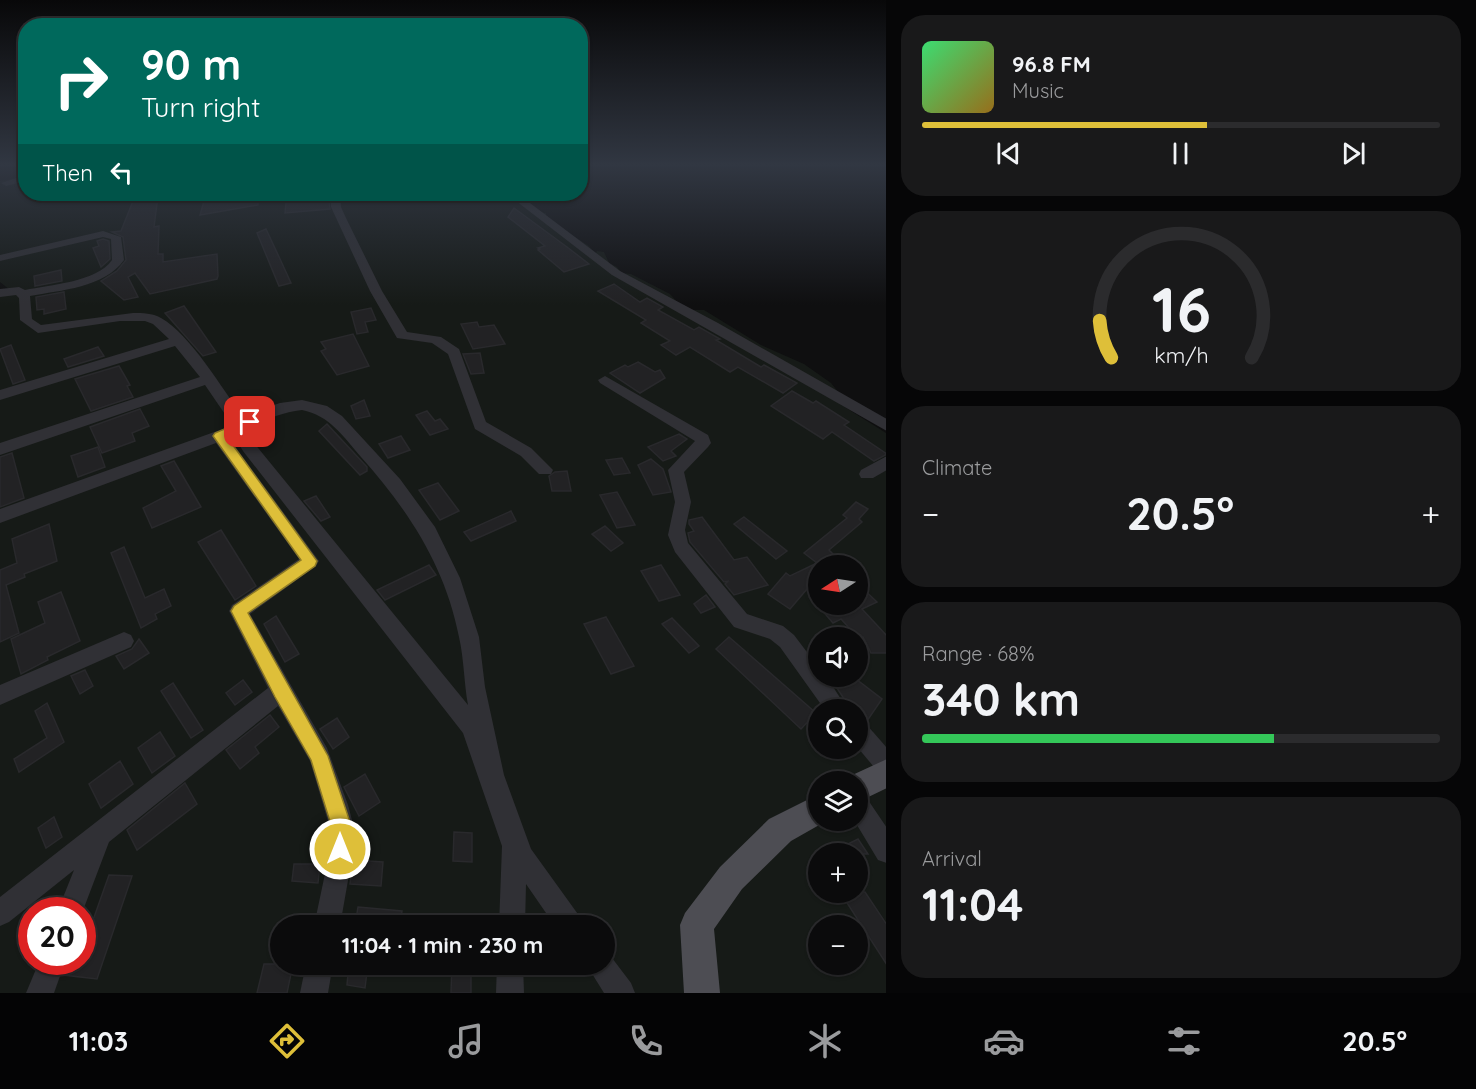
<!DOCTYPE html>
<meta charset="utf-8">
<style>
:root{--surface:#0b0b0c;--page:#19191a;--text:#f1f3f6;--muted:#9a9b9d;--line:#2b2b2d;--accent:#debf39}
body{margin:0;font-family:Quicksand,sans-serif;background:var(--page);color:var(--text);height:100vh;display:flex;flex-direction:column;font-size:22px;white-space:nowrap}
*{box-sizing:border-box;margin:0}
p{font-size:20px;color:var(--muted)}
.icon{flex:none;width:33px;height:33px;fill:none;stroke:currentColor;stroke-width:2;stroke-linecap:round;stroke-linejoin:round}
.map{position:relative;flex:1;overflow:hidden}
.side{display:flex;flex-direction:column;gap:15px;padding:15px;background:#060607;width:590px}
.side>*{flex:none}
.top-card{position:absolute;left:18px;top:18px;width:570px;height:183px;border-radius:24px;box-shadow:0 2px 4px #0004,0 0 0 2px var(--line);background:#00695c;color:#fff;overflow:hidden}
.needle{width:39px;rotate:258deg}
.controls{position:absolute;left:808px;top:555px;display:grid;gap:12px}
.controls a{display:grid;place-items:center;width:60px;height:60px;border-radius:50%;background:var(--surface);box-shadow:0 2px 4px #0004,0 0 0 2px var(--line);font-size:30px}
.speed{position:absolute;left:18px;top:897px;display:flex;gap:12px;font-size:30px;font-weight:700;text-align:center}
.speed>*{display:grid;place-content:center;width:78px;height:78px;border-radius:50%;background:var(--surface);box-shadow:0 2px 4px #0004,0 0 0 2px var(--line);line-height:1}
.speed .limit{border:9px solid #d22;background:#fff;color:#111}
.pin{position:absolute;display:grid;place-items:center;width:51px;height:51px;color:#fff;margin:-26px;border-radius:12px;box-shadow:0 3px 9px #0006}
.me{position:absolute;width:66px;margin:-33px;rotate:0deg;stroke-linejoin:round;filter:drop-shadow(0 0 4px #0008)}
.turn{display:flex;align-items:center;gap:21px;height:126px;padding:0 24px;font-size:27px}
.turn .icon{width:78px;height:78px;stroke-width:2.5}
.turn b{display:block;font-size:42px;line-height:51px}
.then{display:flex;align-items:center;height:57px;padding:0 24px;background:#0003;gap:12px;font-size:22px}
.big{font-size:45px;font-weight:700;line-height:1.1}
.side .tile{flex:1;display:flex;flex-direction:column;justify-content:center;gap:9px;min-width:0;padding:0 21px;border-radius:24px;background:var(--page)}
.side .dial{align-items:center;gap:0}
.dial svg{height:156px;overflow:visible;fill:none;stroke:var(--line);stroke-width:7;stroke-linecap:round;text-anchor:middle}
.dial text{fill:var(--text);stroke:none}
.song{display:flex;align-items:center;gap:18px}
.cover{width:72px;height:72px;border-radius:9px;background:linear-gradient(135deg,hsl(140 70% 55%),hsl(40 70% 35%))}
.played{height:6px;border-radius:3px;background:linear-gradient(90deg,var(--accent) 55%,var(--line) 55%)}
.keys{display:flex;justify-content:space-around;direction:ltr}
.heat{display:flex;justify-content:space-between;align-items:center;font-size:33px;direction:ltr}
.charge{height:9px;border-radius:4px;background:linear-gradient(90deg,#34c759 68%,var(--line) 0)}
.trip{position:absolute;left:270px;top:915px;width:345px;height:60px;border-radius:30px;background:var(--surface);box-shadow:0 2px 4px #0004,0 0 0 2px var(--line);font-weight:700;line-height:60px;text-align:center}
.tab-bar{display:flex;height:96px;justify-content:space-around;align-items:center;background:#040405;color:var(--muted)}
.tab-bar .icon{width:42px;height:42px}
.tab-bar .selected{color:var(--accent)}
.tab-bar b{font-size:27px;color:var(--text)}
main{display:flex;flex:1;min-height:0}
.map>svg:first-child{display:block}
</style>
<main>
<div class="map">
<svg width="887" height="993" viewBox="0 0 887 993">
<rect width="100%" height="100%" fill="#0f0f10"/>
<!-- green -->
<path fill="#161a17" fill-rule="evenodd" d="M25,177l1,17h485l20,10 8,8 7,1v5l43,28 6,8 2,-3 7,1 5,11 8,4 5,6 9,1 39,20 8,9 14,7h12l57,35 43,19 27,19 12,15 -3,6 46,29v560h-886v-700l10,-3 -10,-8v-101zM819,566h39v38h-39zM819,638h39v38h-39zM819,710h39v38h-39zM819,782h39v38h-39zM819,854h39v38h-39zM32,910h50v52h-50zM280,926h324v38h-324zM819,926h39v38h-39z"/>
<!-- building -->
<g fill="#222224" stroke="#29292c" stroke-width="1.5">
<polygon points="206,194 257,194 258,205 200,215"/>
<polygon points="287,194 328,194 330,209 285,213"/>
<polygon points="155,195 158,196 154,227 159,226 158,254 163,254 163,262 217,254 218,276 217,279 150,294 135,273 128,277 138,297 124,300 101,281 117,271 126,260 123,237 112,232 121,231 135,196"/>
<polygon points="514,208 567,247 589,264 564,272 538,250 540,249 538,248 545,246 508,217"/>
<polygon points="266,229 280,259 291,283 279,286 257,233"/>
<polygon points="103,239 109,241 110,259 101,267 93,248 99,246 97,241"/>
<polygon points="61,270 62,281 35,286 34,276"/>
<polygon points="614,284 640,302 647,298 663,307 658,310 694,330 699,327 720,339 716,340 761,367 764,365 797,383 783,393 738,367 730,372 690,347 676,355 661,345 670,341 641,323 646,320 598,291"/>
<polygon points="64,292 66,309 44,314 44,309 37,310 36,297"/>
<polygon points="184,306 216,352 203,356 165,313"/>
<polygon points="371,308 376,320 365,322 368,332 357,334 351,312"/>
<polygon points="477,322 479,327 494,325 505,344 473,349 461,324"/>
<polygon points="353,334 369,366 337,375 321,351 326,349 321,342"/>
<polygon points="11,345 25,380 13,384 0,349"/>
<polygon points="98,347 104,356 68,367 64,359"/>
<polygon points="480,353 484,373 471,374 463,354"/>
<polygon points="638,362 655,372 660,370 665,378 640,393 610,373 625,365 628,367"/>
<polygon points="119,366 130,385 127,386 133,397 91,411 75,379"/>
<polygon points="792,391 813,403 816,401 849,422 844,425 887,454 874,461 832,432 823,439 771,406"/>
<polygon points="364,400 370,416 356,419 351,406"/>
<polygon points="140,409 149,426 132,433 135,441 102,453 90,427"/>
<polygon points="427,411 435,421 440,419 448,429 430,435 416,415"/>
<polygon points="327,424 367,467 367,471 360,475 319,431"/>
<polygon points="679,434 687,439 671,451 676,456 663,461 648,447"/>
<polygon points="401,436 410,450 388,458 379,444"/>
<polygon points="98,447 105,467 78,477 71,456"/>
<polygon points="12,453 24,498 0,507 0,457"/>
<polygon points="622,458 630,473 614,475 606,460"/>
<polygon points="651,459 663,469 671,492 653,495 638,465"/>
<polygon points="174,461 201,507 152,528 143,508 176,491 161,466"/>
<polygon points="567,471 571,491 552,491 549,476 555,472"/>
<polygon points="438,483 459,511 440,520 419,490"/>
<polygon points="617,492 635,525 617,528 600,495"/>
<polygon points="316,496 330,517 321,521 304,501"/>
<polygon points="856,502 868,509 859,519 862,522 829,550 845,566 819,565 819,575 790,609 768,594 786,573 790,576 817,563 804,553 847,518 843,515"/>
<polygon points="511,511 516,521 471,541 464,532"/>
<polygon points="702,517 734,560 747,557 768,585 734,595 725,584 729,581 724,582 690,542 688,533 694,531 689,524 689,520"/>
<polygon points="744,517 787,551 776,559 734,524"/>
<polygon points="49,524 57,561 24,574 25,577 6,585 19,633 0,642 0,570 17,563 12,539"/>
<polygon points="605,526 623,543 611,551 592,534"/>
<polygon points="221,530 256,586 235,600 198,542"/>
<polygon points="124,547 145,598 164,589 171,606 155,614 157,619 141,628 111,553"/>
<polygon points="429,565 436,575 385,600 377,590"/>
<polygon points="661,565 680,595 659,601 641,571"/>
<polygon points="858,584 877,602 862,609 887,636 887,653 871,653 863,637 859,639 841,619 833,623 821,609 831,604 858,605"/>
<polygon points="61,592 80,641 47,657 48,660 21,674 11,639 45,623 38,602"/>
<polygon points="706,595 715,607 701,613 694,604"/>
<polygon points="276,616 299,654 285,662 264,624"/>
<polygon points="606,617 634,666 611,674 584,624"/>
<polygon points="672,618 699,646 689,653 662,624"/>
<polygon points="729,637 816,713 801,729 716,649"/>
<polygon points="139,639 149,653 124,669 116,656 132,649"/>
<polygon points="85,670 93,686 80,694 71,676"/>
<polygon points="841,676 852,676 882,699 867,721 858,715 858,710 850,708 835,685"/>
<polygon points="243,680 252,692 235,705 226,693"/>
<polygon points="173,683 203,730 191,738 161,691"/>
<polygon points="47,703 64,742 19,772 14,759 47,738 35,711"/>
<polygon points="270,715 279,727 255,747 259,753 240,769 226,750"/>
<polygon points="337,718 349,737 333,749 320,729"/>
<polygon points="160,732 175,756 152,773 138,748"/>
<polygon points="120,761 133,784 101,808 89,784"/>
<polygon points="365,774 380,802 359,816 344,787"/>
<polygon points="185,783 197,804 137,850 127,830"/>
<polygon points="54,817 62,837 46,848 38,828"/>
<polygon points="454,832 472,833 472,862 453,861"/>
<polygon points="858,839 868,854 828,854"/>
<polygon points="353,860 383,862 381,886 350,884"/>
<polygon points="294,864 320,864 318,883 292,881"/>
<polygon points="109,875 132,876 97,979 63,975 67,962 82,962 82,922 92,923"/>
<polygon points="840,892 865,892 887,925 887,965"/>
<polygon points="358,907 402,911 400,926 355,926"/>
<polygon points="264,964 293,964 287,993 257,993"/>
<polygon points="349,964 368,964 365,988 347,985"/>
<polygon points="452,964 471,964 471,993 451,993"/>
</g>
<g fill="none" stroke-linecap="round" stroke-linejoin="round">
<!-- minor -->
<g fill="#303035" fill-rule="evenodd">
<polygon points="26,175 26,181 6,186 1,183"/>
<polygon points="330,194 340,194 341,207 346,218 382,291 407,332 441,337 459,349 486,422 531,448 553,470 551,474 539,474 521,456 475,429 448,354 432,343 397,338 370,291 331,207"/>
<polygon points="507,194 518,194 620,271 718,323 887,419 887,431 612,275"/>
<path d="M103,231l18,6 3,23c-20,28 -63,30 -94,36l2,23 9,6 92,-12c10,0 19,0 28,5 30,17 61,71 83,100l12,-7 24,-8 22,-3 25,6 15,10 58,63 35,48 25,51 19,59 6,50 19,88 27,74 49,68 4,9h-29l-29,-42 -1,42h-26l3,-80 -39,-113 -220,-282 -9,-15 -5,2 90,123 -3,5 -66,48 77,134 21,57 6,23 -4,41 -10,57h-26l12,-57 4,-41 -20,-67 -32,-55 -169,136 -27,71v-3h-24l16,-40 -65,52 -9,4v-29l268,-209 -39,-77 3,-6 67,-46 -83,-116 -216,80v-14l231,-83v-3l-26,-38 -205,70v-12l200,-66 -25,-31 -175,54v-10l169,-51 -16,-15 -8,-3h-25l-82,12 -18,-13 -1,-22 -3,-3 -16,2v-8l19,-2 6,3c24,-5 72,-8 87,-30l-1,-21 -8,-2 -103,24v-6zM302,410c27,5 42,27 59,47 48,54 84,109 98,180 5,22 5,46 9,68l-214,-262 -8,-12c19,-12 34,-18 56,-21z"/>
<polygon points="605,376 708,435 711,443 708,447 684,472 691,502 685,530 688,543 747,614 783,626 794,635 819,668 819,676 826,676 848,710 825,710 780,647 770,639 734,627 675,552 668,535 675,502 668,470 695,441 600,383 598,380"/>
<polygon points="887,456 887,470 873,478 861,478 859,474 861,470"/>
<polygon points="124,632 131,635 134,641 131,647 0,705 0,685"/>
<polygon points="858,721 866,724 887,748 887,776 879,773 858,748"/>
<polygon points="858,793 866,797 887,828 887,863 878,860 854,820 858,820"/>
<polygon points="604,953 609,954 631,983 635,993 604,993 586,964 604,964"/>
<polygon points="39,962 65,962 54,993 26,993"/>
<polygon points="306,964 333,964 328,993 300,993"/>
<polygon points="497,964 523,964 524,993 496,993"/>
</g>
<!-- major -->
<g fill="#4d4d53" fill-rule="evenodd">
<polygon points="887,759 887,788 858,802 858,782 846,782 848,777"/>
<polygon points="819,794 819,820 828,820 791,841 742,889 714,929 720,993 684,993 680,925 685,913 720,867 769,819"/>
</g>
</g>
<!-- sky -->
<linearGradient id="sky" x2="0" y2="1"><stop stop-color="#080809"/><stop offset="0.54" stop-color="#313742"/><stop offset="1" stop-color="#313742" stop-opacity="0"/></linearGradient>
<rect width="887" height="305" fill="url(#sky)"/>
<!-- route -->
<polygon fill="#debf39" stroke="#907c25" stroke-width="1.5" points="250,418 254,419 254,425 227,437 317,561 315,566 248,613 328,756 352,828 347,856 340,859 333,856 330,849 332,828 311,760 275,697 231,611 234,606 301,560 213,436 215,433"/>
</svg>
<div class="controls">
<a><svg class="needle" viewBox="-14 -14 28 28"><path d="M0-13l5 13h-10z" fill="#e53935"/><path d="M0 13l5-13h-10z" fill="#9a9b9d"/></svg></a>
<a><svg class="icon" aria-label="sound" viewBox="0 0 24 24"><path d="M4 9h4l5-4v14l-5-4H4zM17 9q2 3 0 6"/></svg></a>
<a><svg class="icon" aria-label="search" viewBox="0 0 24 24"><circle cx="10" cy="10" r="6"/><path d="M15 15l6 6"/></svg></a>
<a><svg class="icon" aria-label="layers" viewBox="0 0 24 24"><path d="M12 4l9 5-9 5-9-5zM3 14l9 5 9-5"/></svg></a>
<a>+</a>
<a>−</a>
</div>
<div class="speed"><div class="limit">20</div></div>
<div class="pin" style="left:250px;top:422px;background:#d93025"><svg class="icon" aria-label="arrive" viewBox="0 0 24 24"><path d="M6 21V4h12l-3 4 3 4H6"/></svg></div>
<svg class="me" style="left:340px;top:849px" viewBox="-20 -20 40 40"><circle r="17" fill="#debf39" stroke="#fff" stroke-width="3"/><path d="M0-11L8 9 0 5-8 9z" fill="#fff"/></svg>
<div class="trip">11:04 · 1 min · 230 m</div>
<div class="top-card">
<div class="turn"><svg class="icon" aria-label="right" viewBox="0 0 24 24"><path d="M7 20v-9h11M14 6l5 5-5 5"/></svg><div><b>90 m</b>Turn right</div></div>
<div class="then">Then<svg class="icon" aria-label="left" viewBox="0 0 24 24"><path d="M17 20v-9H6M10 6l-5 5 5 5"/></svg></div>
</div>
</div>
<section class="side">
<div class="tile">
<div class="song"><i class="cover"></i><div><b>96.8 FM</b><p>Music</p></div></div>
<div class="played"></div>
<div class="keys"><svg class="icon" aria-label="previous" viewBox="0 0 24 24"><path d="M18 5L8 12l10 7zM5 5v14"/></svg><svg class="icon" aria-label="pause" viewBox="0 0 24 24"><path d="M8 5v14M16 5v14"/></svg><svg class="icon" aria-label="next" viewBox="0 0 24 24"><path d="M6 5l10 7-10 7zM19 5v14"/></svg></div>
</div>
<div class="tile dial"><svg viewBox="0 0 100 80">
<path d="M14 69A42 42 0 1 1 86 69"/>
<path d="M14 69A42 42 0 0 1 8 50" stroke="#debf39"/>
<text x="50" y="56" font-size="32" font-weight="700">16</text>
<text x="50" y="72" font-size="11">km/h</text>
</svg></div>
<div class="tile"><p>Climate</p>
<div class="heat"><a>−</a><b class="big">20.5°</b><a>+</a></div>
</div>
<div class="tile"><p>Range · 68%</p><b class="big">340 km</b><div class="charge"></div></div>
<div class="tile"><p>Arrival</p><b class="big">11:04</b></div>
</section>
</main>
<nav class="tab-bar">
<b>11:03</b>
<svg class="icon selected" aria-label="directions" viewBox="0 0 24 24"><path d="M12 3l9 9-9 9-9-9zM9 14v-3h6M13 9l2 2-2 2"/></svg>
<svg class="icon" aria-label="music" viewBox="0 0 24 24"><path d="M9 18V5l10-2v13"/><circle cx="6" cy="18" r="3"/><circle cx="16" cy="16" r="3"/></svg>
<svg class="icon" aria-label="phone" viewBox="0 0 24 24"><path d="M5 4h4l2 5-3 2q2 4 5 5l2-3 5 2v4C11 20 4 13 5 4z"/></svg>
<svg class="icon" aria-label="climate" viewBox="0 0 24 24"><path d="M12 3v18M4 7l16 10M4 17L20 7"/></svg>
<svg class="icon" aria-label="car" viewBox="0 0 24 24"><path d="M5 17H2v-5l4-1 3-4h7l3 4 3 1v5h-3M9 17h6M6 11h13"/><circle cx="7" cy="17" r="2"/><circle cx="17" cy="17" r="2"/></svg>
<svg class="icon" aria-label="filters" viewBox="0 0 24 24"><path d="M4 7h16M4 17h16"/><circle cx="9" cy="7" r="2"/><circle cx="15" cy="17" r="2"/></svg>
<b>20.5°</b>
</nav>
